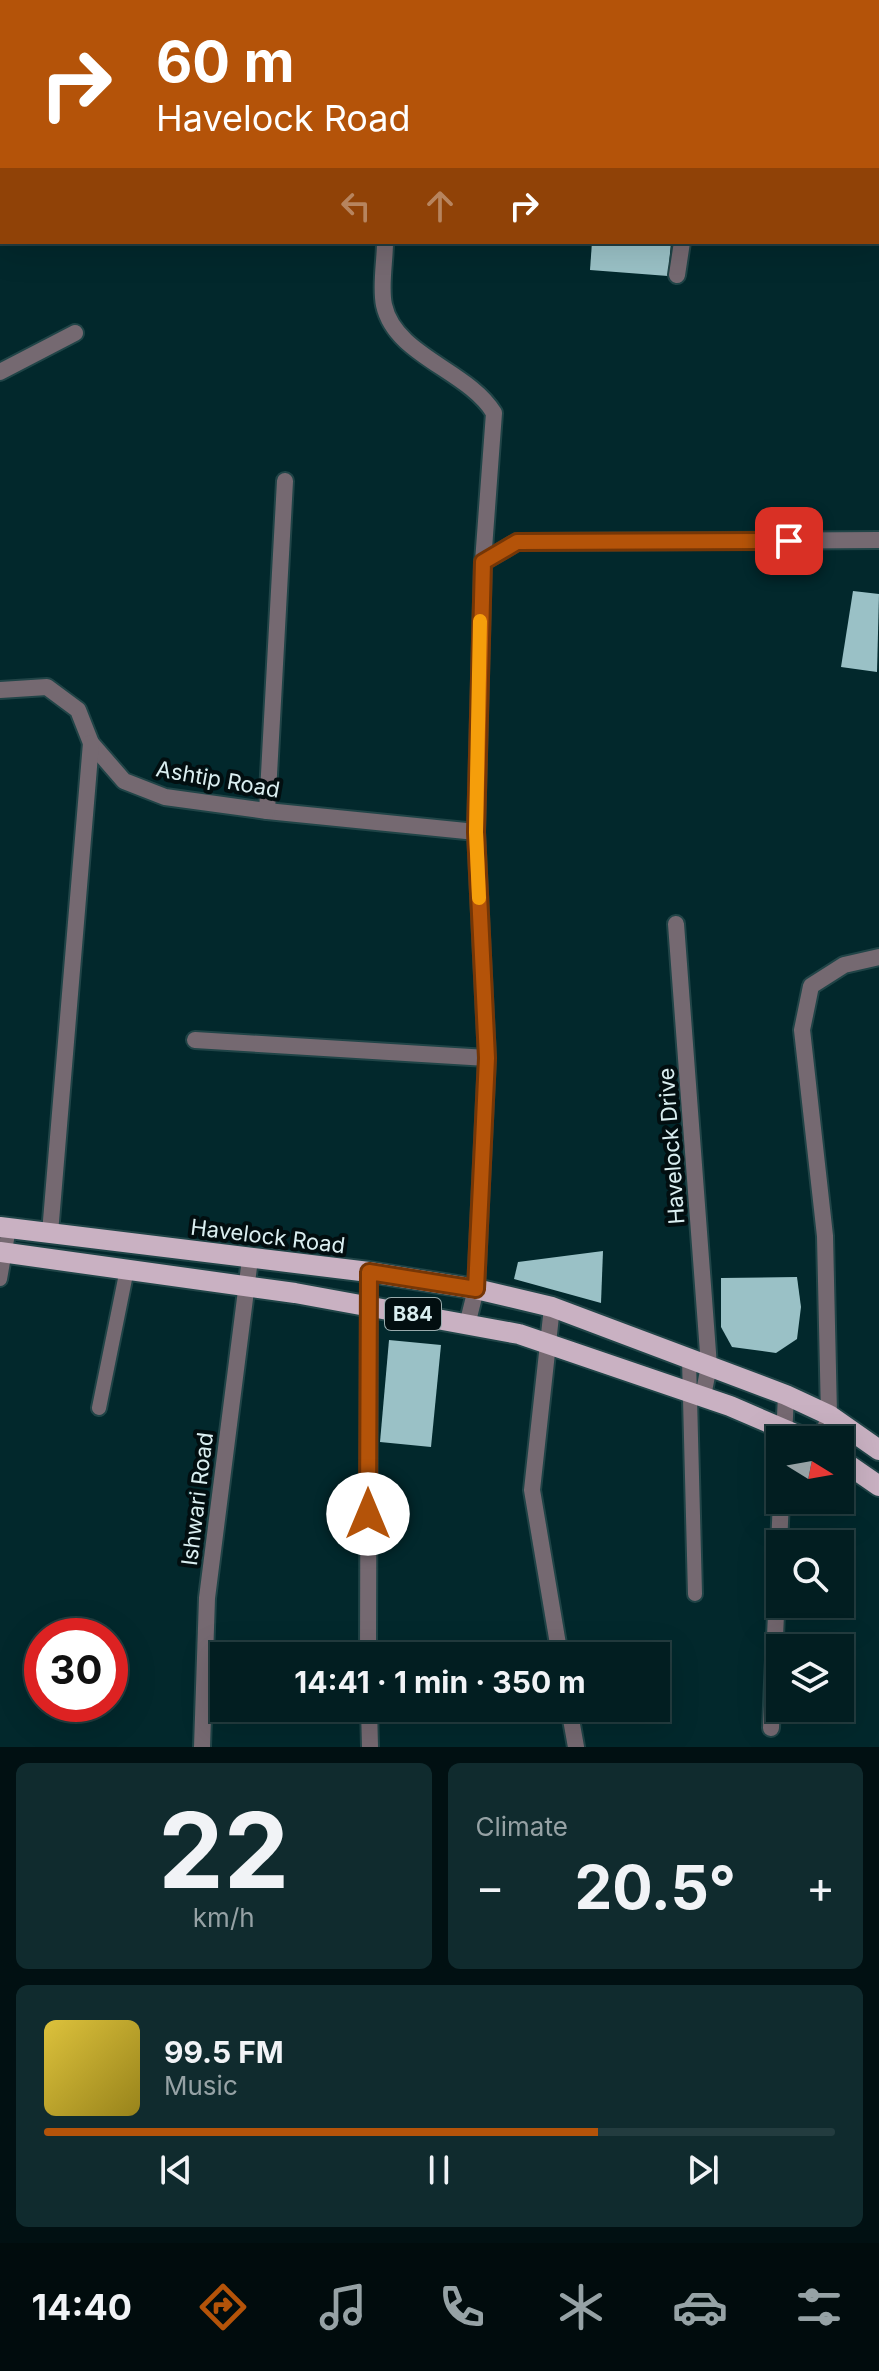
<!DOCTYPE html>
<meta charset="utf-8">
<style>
:root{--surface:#021e21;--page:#102b2e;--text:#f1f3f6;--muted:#96a2a5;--line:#233c3f;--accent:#b45309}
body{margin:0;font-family:Inter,sans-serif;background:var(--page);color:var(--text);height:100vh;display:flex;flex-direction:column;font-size:30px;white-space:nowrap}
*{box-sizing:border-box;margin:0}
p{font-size:26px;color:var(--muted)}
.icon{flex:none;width:44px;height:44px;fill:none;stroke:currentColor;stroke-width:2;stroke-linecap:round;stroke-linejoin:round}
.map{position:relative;height:1747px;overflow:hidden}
.drawer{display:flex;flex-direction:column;gap:16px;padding:16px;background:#011012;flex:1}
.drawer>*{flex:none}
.guide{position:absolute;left:0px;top:0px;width:880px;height:244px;box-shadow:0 8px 32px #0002,0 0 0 2px var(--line);background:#b45309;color:#fff;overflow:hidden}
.needle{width:52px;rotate:101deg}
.fabs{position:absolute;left:766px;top:1426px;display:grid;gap:16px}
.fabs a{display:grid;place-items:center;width:88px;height:88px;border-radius:0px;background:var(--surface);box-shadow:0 8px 32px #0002,0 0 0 2px var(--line);font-size:40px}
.speed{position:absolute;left:24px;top:1618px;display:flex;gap:16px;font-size:40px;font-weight:700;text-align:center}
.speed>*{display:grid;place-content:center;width:104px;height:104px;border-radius:50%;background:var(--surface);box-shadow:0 8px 32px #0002,0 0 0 2px var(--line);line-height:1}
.speed .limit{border:12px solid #d22;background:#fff;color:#111}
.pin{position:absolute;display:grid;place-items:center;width:68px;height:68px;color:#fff;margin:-34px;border-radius:16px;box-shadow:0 4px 12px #0006}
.me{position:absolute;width:88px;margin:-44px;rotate:0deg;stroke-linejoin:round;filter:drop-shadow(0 0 6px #0008)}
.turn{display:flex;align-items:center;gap:28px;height:168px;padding:0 24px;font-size:36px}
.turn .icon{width:104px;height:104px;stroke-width:2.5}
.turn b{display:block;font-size:56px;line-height:68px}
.lanes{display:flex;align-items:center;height:76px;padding:0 24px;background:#0003;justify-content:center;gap:40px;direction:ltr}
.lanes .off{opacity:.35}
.big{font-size:60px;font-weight:700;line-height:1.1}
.drawer .tile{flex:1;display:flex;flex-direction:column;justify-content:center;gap:12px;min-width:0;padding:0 28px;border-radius:12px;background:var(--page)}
.drawer .dial{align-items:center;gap:0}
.dial b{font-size:104px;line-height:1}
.song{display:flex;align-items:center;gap:24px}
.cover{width:96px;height:96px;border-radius:12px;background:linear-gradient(135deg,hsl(50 70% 55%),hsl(50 70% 35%))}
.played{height:8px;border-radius:4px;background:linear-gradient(90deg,var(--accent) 70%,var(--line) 70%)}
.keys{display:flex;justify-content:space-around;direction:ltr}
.heat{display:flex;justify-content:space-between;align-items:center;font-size:44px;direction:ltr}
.drawer .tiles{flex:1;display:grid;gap:16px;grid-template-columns:1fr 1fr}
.tile:last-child{grid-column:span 2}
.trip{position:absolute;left:210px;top:1642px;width:460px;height:80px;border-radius:0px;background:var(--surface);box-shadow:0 8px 32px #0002,0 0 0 2px var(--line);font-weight:700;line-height:80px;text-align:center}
.dock{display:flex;height:128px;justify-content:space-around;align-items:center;background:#010c0d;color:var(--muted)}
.dock .icon{width:56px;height:56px}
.dock .current{color:var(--accent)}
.dock b{font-size:36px;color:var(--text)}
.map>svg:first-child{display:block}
</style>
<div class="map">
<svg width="879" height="1747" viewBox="0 0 879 1747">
<rect width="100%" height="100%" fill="#02282c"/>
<!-- building -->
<g fill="#9ac1c6">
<polygon points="592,242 671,242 668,276 590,270"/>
<polygon points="853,591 879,594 877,672 841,667"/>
<polygon points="603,1251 601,1303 514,1279 518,1262"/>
<polygon points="797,1277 801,1307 797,1339 776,1353 732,1347 721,1327 721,1278"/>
<polygon points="389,1340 441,1345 431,1447 380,1442"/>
</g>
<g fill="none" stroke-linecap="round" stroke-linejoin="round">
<!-- service casing -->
<g stroke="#204447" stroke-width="18">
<g id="service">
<polyline points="0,1279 9,1228"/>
<polyline points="689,1359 695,1594"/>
<polyline points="99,1408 127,1269"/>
</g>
</g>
<!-- minor casing -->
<g stroke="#204447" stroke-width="20">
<g id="minor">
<polyline points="282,0 289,2"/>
<polyline points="878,38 879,39"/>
<polyline points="0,136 2,136"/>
<path d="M385,242c0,20 -5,44 -1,63 11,51 84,65 110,108l-11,149"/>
<polyline points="677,275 682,242"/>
<polyline points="0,372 75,333"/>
<polyline points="0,690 47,687 78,710 91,743 124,781 165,797 267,811 476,832"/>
<polyline points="267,811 285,481"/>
<polyline points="676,924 709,1366 703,1396"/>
<polyline points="195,1040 487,1058"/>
<polyline points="50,1233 91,743"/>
<polyline points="552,1307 532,1490 560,1656"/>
<polyline points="467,1325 476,1289 487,1058 476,832 483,562 517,542 879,540"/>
<polyline points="784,1438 786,1395"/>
<polyline points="822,1440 829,1415 825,1236 802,1030 811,986 844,965 879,957"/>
<polyline points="368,1656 369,1272"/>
<polyline points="369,1708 370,1747"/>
<polyline points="569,1708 576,1747"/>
<polyline points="771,1728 781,1500"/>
<polyline points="202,1747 207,1598 250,1259"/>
</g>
</g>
<!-- primary casing -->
<g stroke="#204447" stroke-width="24">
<g id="primary">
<polyline points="0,1227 369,1272 476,1289 552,1307 786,1395 829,1415 879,1450"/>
<polyline points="0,1252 295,1293 519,1334 730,1406 809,1440"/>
<polyline points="840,1459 879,1486"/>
</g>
</g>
<!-- service -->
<use href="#service" stroke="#756971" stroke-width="14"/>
<!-- minor -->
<use href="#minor" stroke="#756971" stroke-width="16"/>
<!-- primary -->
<use href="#primary" stroke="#c9b1c2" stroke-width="20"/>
</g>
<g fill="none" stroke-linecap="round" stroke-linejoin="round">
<!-- route casing -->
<g stroke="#753606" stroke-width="20">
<polyline id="route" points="368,1514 369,1272 476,1289 487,1058 476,832 483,562 517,542 789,541"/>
</g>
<!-- route -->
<use href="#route" stroke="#b45309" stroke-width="14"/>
<!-- slow -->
<polyline stroke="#f59e0b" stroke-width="14" points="479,898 476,832 480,621"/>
</g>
<g text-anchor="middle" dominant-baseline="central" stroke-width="8" stroke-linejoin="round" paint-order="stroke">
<!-- shield labels -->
<rect fill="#020e10" stroke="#99abad" stroke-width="2" x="385" y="1298" width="56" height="32" rx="6"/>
<g font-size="20" font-weight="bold" fill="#daeef0">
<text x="413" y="1314">B84</text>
</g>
<!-- street labels -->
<g font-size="22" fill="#daeef0" stroke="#020e10">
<text transform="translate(218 779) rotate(10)">Ashtip Road</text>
<text transform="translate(671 1146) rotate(-94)">Havelock Drive</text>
<text transform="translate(268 1236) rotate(7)">Havelock Road</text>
<text transform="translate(197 1499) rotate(-83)">Ishwari Road</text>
</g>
</g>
</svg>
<div class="fabs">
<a><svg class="needle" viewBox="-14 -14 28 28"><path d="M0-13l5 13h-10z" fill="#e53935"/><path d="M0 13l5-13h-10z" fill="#96a2a5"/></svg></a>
<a><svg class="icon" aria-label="search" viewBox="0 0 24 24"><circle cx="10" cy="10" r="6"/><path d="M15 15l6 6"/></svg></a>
<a><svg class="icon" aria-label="layers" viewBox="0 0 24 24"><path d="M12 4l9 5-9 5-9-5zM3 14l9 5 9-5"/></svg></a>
</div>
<div class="speed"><div class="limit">30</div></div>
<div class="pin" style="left:789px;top:541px;background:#d93025"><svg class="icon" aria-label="arrive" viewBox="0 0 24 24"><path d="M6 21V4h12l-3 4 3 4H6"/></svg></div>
<svg class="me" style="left:368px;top:1514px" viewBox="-20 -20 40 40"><circle r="19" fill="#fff"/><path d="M0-13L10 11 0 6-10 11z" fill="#b45309"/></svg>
<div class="trip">14:41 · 1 min · 350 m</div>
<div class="guide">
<div class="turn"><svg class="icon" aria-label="right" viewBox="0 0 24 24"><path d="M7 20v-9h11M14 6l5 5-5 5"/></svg><div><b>60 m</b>Havelock Road</div></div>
<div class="lanes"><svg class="icon off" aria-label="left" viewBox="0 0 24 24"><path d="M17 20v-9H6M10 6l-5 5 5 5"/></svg><svg class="icon off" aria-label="ahead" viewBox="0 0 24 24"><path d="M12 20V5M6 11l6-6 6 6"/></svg><svg class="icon" aria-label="right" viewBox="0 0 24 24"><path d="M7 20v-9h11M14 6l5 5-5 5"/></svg></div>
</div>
</div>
<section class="drawer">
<div class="tiles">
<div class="tile dial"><b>22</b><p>km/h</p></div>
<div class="tile"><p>Climate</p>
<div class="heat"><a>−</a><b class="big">20.5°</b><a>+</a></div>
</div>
<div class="tile">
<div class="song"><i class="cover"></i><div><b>99.5 FM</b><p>Music</p></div></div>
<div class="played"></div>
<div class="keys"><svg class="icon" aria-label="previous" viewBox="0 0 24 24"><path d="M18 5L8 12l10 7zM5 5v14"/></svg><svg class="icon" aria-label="pause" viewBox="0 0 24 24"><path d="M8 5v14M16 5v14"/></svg><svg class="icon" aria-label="next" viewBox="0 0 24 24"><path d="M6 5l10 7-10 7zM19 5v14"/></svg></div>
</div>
</div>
</section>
<nav class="dock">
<b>14:40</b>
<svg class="icon current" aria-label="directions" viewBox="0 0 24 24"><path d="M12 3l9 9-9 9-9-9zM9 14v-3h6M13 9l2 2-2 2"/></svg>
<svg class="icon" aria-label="music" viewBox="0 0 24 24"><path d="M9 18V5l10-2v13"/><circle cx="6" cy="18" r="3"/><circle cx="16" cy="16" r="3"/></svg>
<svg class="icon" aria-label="phone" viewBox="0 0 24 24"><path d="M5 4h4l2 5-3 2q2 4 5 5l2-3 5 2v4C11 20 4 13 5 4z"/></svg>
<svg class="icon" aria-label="climate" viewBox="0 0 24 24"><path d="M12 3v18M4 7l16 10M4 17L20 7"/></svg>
<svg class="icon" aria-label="car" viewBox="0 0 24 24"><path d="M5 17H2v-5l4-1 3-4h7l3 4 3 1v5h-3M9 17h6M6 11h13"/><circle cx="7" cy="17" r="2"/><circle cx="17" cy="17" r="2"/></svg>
<svg class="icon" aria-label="filters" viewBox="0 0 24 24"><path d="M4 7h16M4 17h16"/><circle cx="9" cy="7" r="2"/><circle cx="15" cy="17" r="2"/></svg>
</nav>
